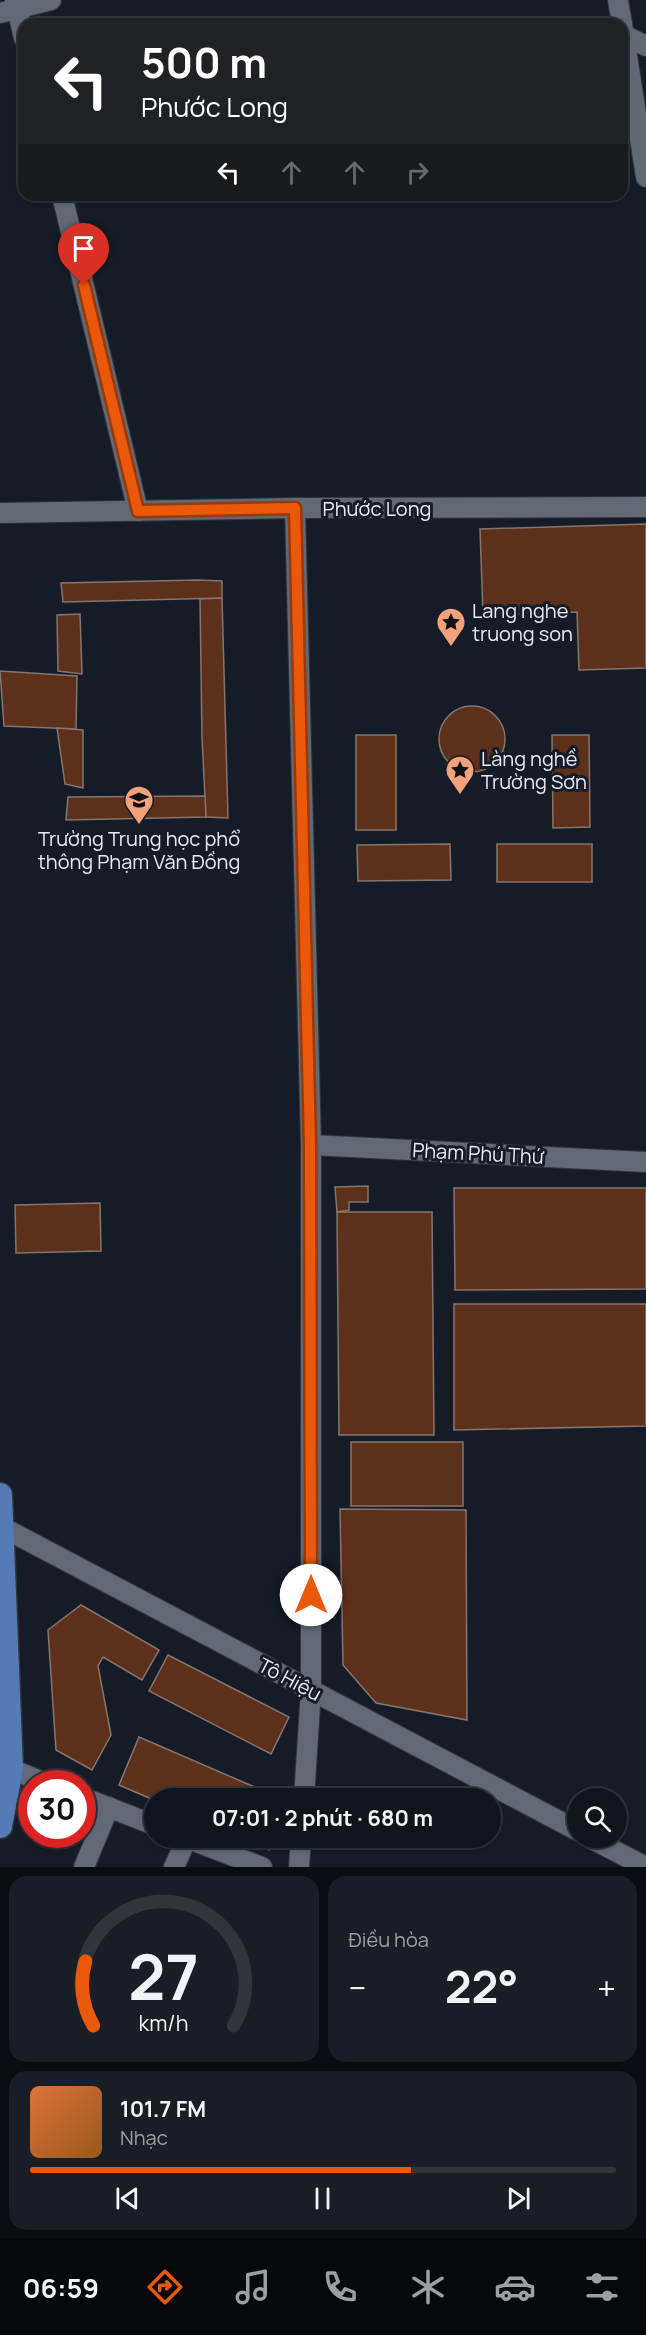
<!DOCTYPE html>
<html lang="vi">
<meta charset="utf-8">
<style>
:root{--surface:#10151d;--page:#191e26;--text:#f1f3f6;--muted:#9c9fa4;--line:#30343b;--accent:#ea580c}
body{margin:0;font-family:Manrope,sans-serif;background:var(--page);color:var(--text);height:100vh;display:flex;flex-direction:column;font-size:22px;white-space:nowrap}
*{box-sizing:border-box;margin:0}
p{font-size:20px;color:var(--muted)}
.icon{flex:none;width:33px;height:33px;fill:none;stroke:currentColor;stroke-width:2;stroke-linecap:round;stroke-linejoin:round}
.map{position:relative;height:1867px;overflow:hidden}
.panel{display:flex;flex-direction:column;gap:9px;padding:9px;background:#090c10;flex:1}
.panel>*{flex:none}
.hud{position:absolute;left:18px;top:18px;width:610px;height:183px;border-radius:18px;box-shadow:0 2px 4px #0004,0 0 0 2px var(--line);background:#202124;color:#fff;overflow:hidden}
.buttons{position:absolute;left:567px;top:1788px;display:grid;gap:12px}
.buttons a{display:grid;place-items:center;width:60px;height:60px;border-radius:50%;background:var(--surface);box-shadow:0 2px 4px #0004,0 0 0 2px var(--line);font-size:30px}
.speed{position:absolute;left:18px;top:1770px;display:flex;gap:12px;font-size:30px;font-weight:700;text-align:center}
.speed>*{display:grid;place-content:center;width:78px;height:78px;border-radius:50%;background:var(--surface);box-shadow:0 2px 4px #0004,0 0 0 2px var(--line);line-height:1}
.speed .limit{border:9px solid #d22;background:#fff;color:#111}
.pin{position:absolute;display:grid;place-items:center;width:51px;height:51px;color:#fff;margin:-62px -26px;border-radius:50% 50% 50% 0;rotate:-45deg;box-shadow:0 0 6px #0007}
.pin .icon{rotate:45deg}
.me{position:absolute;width:66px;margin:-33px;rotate:0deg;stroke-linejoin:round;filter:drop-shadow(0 0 4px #0008)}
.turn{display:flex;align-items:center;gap:21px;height:126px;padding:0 24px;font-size:27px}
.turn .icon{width:78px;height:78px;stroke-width:2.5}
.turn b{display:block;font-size:42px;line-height:51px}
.lanes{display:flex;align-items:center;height:57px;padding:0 24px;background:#0003;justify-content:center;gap:30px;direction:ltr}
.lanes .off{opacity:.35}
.big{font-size:45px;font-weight:700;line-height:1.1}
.panel .widget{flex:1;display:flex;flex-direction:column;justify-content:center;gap:9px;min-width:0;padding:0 21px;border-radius:18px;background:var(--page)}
.panel .dial{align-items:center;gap:0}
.dial svg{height:156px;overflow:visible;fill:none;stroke:var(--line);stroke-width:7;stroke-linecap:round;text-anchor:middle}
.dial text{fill:var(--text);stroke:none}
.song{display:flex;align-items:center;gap:18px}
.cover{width:72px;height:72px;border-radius:9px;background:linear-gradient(135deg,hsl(20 70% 55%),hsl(30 70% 35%))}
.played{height:6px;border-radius:3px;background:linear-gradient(90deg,var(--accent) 65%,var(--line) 65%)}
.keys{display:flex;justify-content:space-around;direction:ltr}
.heat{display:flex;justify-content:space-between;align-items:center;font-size:33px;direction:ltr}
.panel .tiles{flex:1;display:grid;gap:9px;grid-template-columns:1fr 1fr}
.widget:last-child{grid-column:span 2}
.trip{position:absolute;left:144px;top:1788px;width:357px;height:60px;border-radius:30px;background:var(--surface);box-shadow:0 2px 4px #0004,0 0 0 2px var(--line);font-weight:700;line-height:60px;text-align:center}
.dock{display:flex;height:96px;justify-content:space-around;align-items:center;background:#06080c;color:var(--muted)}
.dock .icon{width:42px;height:42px}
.dock .selected{color:var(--accent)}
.dock b{font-size:27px;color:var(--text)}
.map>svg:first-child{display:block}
</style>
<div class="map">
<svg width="646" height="1867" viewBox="0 0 646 1867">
<rect width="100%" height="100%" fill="#151c27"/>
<!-- building -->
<g fill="#5c301a" stroke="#85756e" stroke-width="1.5">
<polygon points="646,524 646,668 579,670 577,612 483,615 480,529"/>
<polygon points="198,580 222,581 222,598 63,602 61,583"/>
<polygon points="222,598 228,818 206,817 202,738 200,599"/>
<polygon points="80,614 82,674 58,671 57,615"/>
<polygon points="0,671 77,676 76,729 4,726"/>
<circle cx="472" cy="739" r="33"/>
<polygon points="57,728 83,730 83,788 65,784"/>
<rect x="356" y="735" width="40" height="95"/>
<polygon points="552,735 589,735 590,827 553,828"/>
<polygon points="205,796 206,817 66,820 68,797"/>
<polygon points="450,844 451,880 358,881 357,845"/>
<rect x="497" y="844" width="95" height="38"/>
<polygon points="368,1186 368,1202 349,1202 349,1210 337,1212 335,1187"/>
<polygon points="454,1188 646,1188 646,1289 455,1290"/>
<polygon points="100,1203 101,1251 16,1253 15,1205"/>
<polygon points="337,1212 432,1212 434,1435 339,1435"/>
<polygon points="454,1304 646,1304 646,1426 454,1430"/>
<rect x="351" y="1442" width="112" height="64"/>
<polygon points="340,1509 466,1510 467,1720 376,1703 343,1665"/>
<polygon points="81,1605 159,1650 142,1680 103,1657 98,1666 111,1735 92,1770 56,1750 48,1630"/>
<polygon points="168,1655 289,1717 271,1754 149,1691"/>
<polygon points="139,1737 280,1798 154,1798 154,1800 119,1785"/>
<polygon points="240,1838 274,1838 269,1850"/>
</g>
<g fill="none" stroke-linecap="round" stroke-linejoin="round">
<!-- minor casing -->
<g stroke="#31353d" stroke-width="22">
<g id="minor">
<polyline points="15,0 24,38"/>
<polyline points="618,0 622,24"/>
<polyline points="0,13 51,0"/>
<polyline points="622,24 646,177"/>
<polyline points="624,35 646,46"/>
<polyline points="62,195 138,511"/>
<polyline points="295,508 311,1145 311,1690 304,1798"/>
<polyline points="0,513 295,508 646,507"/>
<polyline points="311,1145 646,1162"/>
<polyline points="2,1527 578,1831"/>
<polyline points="11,1769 48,1784"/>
<polyline points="82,1797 154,1825"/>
<polyline points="186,1838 262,1867"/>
<polyline points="590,1838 646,1867"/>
<polyline points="84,1867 109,1807"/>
<polyline points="174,1867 187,1838"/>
<polyline points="299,1867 301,1838"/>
</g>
</g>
<!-- major casing -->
<g stroke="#31353d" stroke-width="27">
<polyline id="major" points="0,1495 11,1769 0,1826"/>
</g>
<!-- minor -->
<use href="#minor" stroke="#616976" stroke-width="20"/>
<!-- major -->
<use href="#major" stroke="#547bb6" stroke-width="24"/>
</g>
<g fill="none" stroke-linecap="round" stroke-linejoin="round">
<!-- route casing -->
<g stroke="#983908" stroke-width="15">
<polyline id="route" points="84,285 138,511 295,508 310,1145 311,1595"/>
</g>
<!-- route -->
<use href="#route" stroke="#ea580c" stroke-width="10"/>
</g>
<!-- icons -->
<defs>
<g id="sight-pin" transform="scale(1.5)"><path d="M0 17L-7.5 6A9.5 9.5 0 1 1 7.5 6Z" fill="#f1a27b" stroke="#151c27"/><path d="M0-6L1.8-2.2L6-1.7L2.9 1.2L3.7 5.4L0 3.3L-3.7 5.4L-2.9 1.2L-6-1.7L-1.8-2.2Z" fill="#111"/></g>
<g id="school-pin" transform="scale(1.5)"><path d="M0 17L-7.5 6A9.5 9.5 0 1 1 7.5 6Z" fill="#f1a27b" stroke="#151c27"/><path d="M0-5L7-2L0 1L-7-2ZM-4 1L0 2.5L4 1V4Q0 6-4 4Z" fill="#111"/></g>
</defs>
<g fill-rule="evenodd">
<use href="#sight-pin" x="451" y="622"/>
<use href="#sight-pin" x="460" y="770"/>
<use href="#school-pin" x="139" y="800"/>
</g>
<g text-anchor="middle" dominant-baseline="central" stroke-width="6" stroke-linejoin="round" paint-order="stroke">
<!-- street labels -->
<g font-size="20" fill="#e7ecf4" stroke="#151c27">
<text x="377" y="508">Phước Long</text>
<text transform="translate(478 1153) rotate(3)">Phạm Phú Thứ</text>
<text transform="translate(290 1679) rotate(28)">Tô Hiệu</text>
</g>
<!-- poi labels -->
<g font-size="20" fill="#e7ecf4" stroke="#151c27" text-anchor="start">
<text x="472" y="610">Lang nghe<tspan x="472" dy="23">truong son</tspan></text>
<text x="481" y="758">Làng nghề<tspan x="481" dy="23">Trường Sơn</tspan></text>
<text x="139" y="838" text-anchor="middle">Trường Trung học phổ<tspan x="139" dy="23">thông Phạm Văn Đồng</tspan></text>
</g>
</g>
</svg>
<div class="buttons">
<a><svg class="icon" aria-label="search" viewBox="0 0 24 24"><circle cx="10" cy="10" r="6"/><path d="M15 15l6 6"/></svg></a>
</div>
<div class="speed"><div class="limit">30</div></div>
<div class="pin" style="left:84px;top:285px;background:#d93025"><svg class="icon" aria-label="arrive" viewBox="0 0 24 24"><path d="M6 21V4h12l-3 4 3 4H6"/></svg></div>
<svg class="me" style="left:311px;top:1595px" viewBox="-20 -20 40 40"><circle r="19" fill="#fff"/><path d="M0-13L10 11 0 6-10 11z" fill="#ea580c"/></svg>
<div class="trip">07:01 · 2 phút · 680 m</div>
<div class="hud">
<div class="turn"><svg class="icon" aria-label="left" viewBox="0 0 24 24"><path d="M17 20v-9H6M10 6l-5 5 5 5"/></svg><div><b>500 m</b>Phước Long</div></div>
<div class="lanes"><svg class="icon" aria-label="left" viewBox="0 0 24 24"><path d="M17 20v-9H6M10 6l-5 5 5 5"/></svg><svg class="icon off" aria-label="ahead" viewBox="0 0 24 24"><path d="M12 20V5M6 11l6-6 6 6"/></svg><svg class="icon off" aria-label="ahead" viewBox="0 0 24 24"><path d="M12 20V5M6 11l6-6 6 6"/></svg><svg class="icon off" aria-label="right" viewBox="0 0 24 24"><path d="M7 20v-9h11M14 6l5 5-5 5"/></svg></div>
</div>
</div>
<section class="panel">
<div class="tiles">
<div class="widget dial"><svg viewBox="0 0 100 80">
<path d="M14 69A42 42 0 1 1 86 69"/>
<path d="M14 69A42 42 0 0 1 10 36" stroke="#ea580c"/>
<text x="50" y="56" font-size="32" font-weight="700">27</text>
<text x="50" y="72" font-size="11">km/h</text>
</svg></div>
<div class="widget"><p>Điều hòa</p>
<div class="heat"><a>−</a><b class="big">22°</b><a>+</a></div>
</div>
<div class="widget">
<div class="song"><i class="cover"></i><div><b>101.7 FM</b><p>Nhạc</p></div></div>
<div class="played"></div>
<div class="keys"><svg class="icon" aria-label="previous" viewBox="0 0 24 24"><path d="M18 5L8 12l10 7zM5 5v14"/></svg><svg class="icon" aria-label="pause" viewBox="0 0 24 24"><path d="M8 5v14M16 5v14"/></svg><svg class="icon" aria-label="next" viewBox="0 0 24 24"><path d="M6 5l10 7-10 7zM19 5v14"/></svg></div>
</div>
</div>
</section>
<nav class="dock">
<b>06:59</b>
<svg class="icon selected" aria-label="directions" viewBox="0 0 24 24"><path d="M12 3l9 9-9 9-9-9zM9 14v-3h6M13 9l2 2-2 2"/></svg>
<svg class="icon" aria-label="music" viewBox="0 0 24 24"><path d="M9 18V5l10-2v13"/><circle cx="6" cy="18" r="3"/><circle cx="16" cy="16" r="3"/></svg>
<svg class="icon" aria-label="phone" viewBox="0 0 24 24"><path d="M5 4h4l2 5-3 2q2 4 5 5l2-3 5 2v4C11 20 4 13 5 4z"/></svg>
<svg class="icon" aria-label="climate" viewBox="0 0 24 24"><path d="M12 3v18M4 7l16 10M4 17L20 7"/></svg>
<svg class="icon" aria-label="car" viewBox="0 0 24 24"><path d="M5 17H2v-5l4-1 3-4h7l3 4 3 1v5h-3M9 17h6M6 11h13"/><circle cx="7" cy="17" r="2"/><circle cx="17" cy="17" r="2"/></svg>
<svg class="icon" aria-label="filters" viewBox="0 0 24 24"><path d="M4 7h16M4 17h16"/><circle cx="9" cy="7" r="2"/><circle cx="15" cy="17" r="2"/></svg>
</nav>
